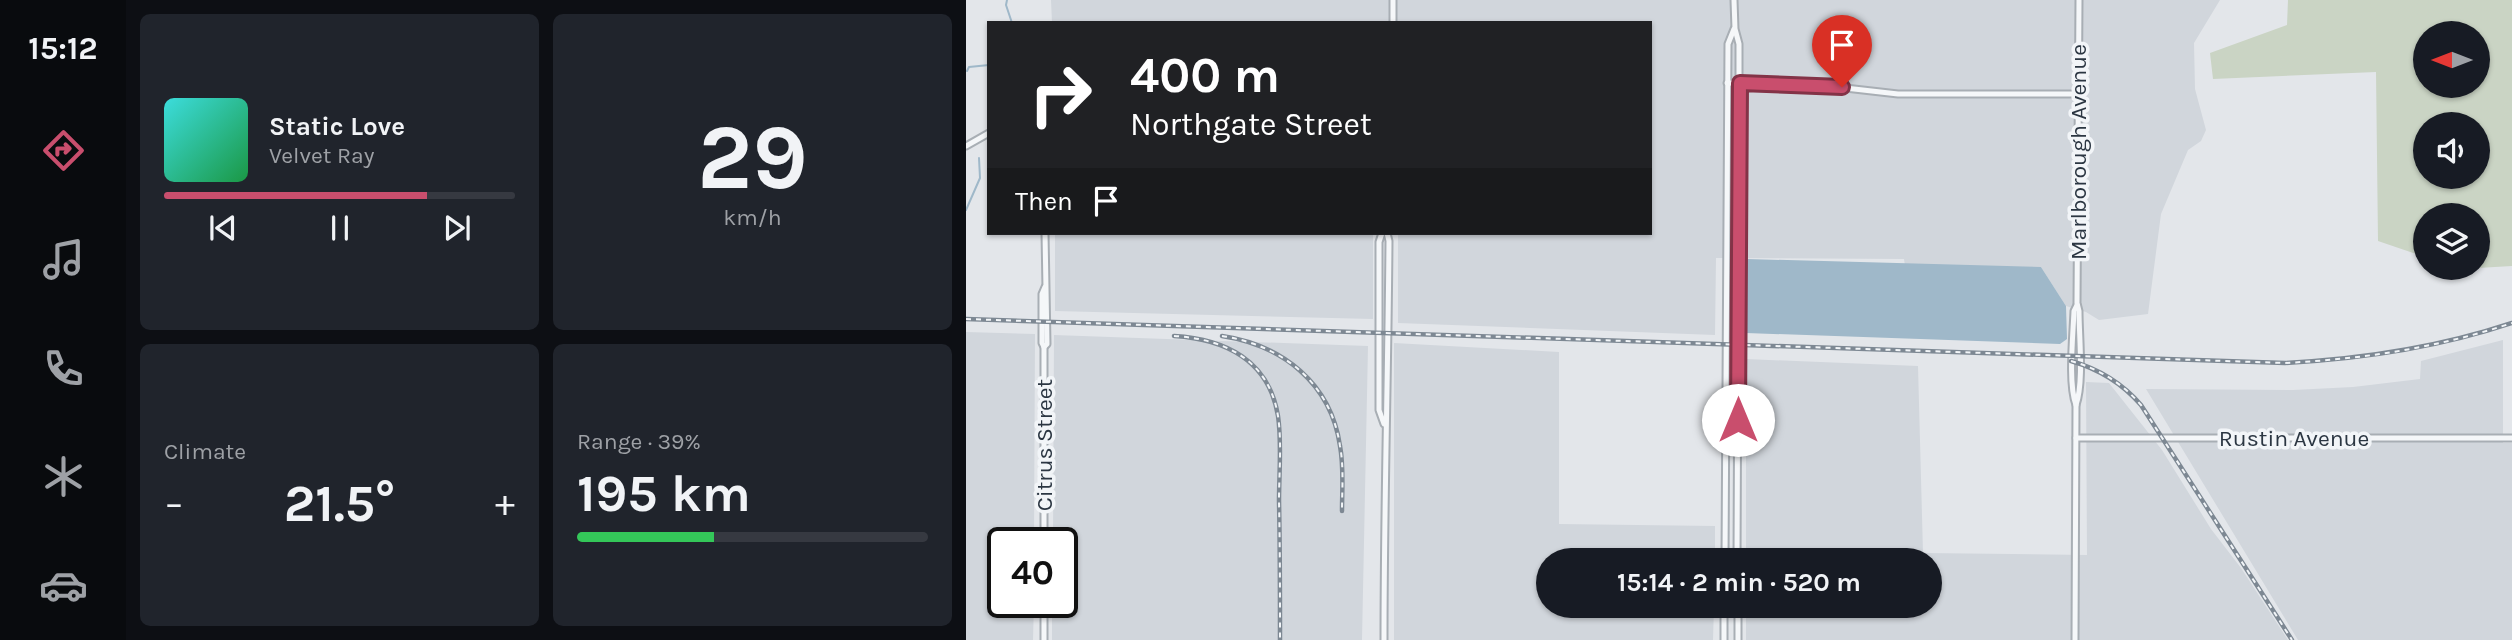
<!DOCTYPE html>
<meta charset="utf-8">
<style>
:root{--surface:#171b24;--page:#20242c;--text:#f1f3f6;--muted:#9ea1a6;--line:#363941;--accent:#c94e6d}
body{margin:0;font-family:Karla,sans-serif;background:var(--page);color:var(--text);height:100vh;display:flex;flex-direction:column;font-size:26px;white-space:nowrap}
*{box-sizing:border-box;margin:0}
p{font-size:23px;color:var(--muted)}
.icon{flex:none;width:38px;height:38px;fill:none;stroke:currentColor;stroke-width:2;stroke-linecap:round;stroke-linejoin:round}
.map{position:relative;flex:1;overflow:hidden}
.sheet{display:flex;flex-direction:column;gap:14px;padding:14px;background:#0d0f14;width:840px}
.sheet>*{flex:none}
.guide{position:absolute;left:21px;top:21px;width:665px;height:214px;border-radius:0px;box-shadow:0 2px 5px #0004;background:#202124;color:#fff;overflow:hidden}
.needle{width:46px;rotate:270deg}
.fabs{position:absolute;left:1447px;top:21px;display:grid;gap:14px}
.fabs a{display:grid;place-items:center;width:77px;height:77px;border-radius:50%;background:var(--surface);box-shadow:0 2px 5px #0004;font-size:35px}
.speed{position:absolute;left:21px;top:527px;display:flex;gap:14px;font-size:35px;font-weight:700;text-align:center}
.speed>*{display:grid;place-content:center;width:91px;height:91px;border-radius:50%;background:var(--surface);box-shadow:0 2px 5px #0004;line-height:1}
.speed .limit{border:4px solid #111;border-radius:10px;background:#fff;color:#111}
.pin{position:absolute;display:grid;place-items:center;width:60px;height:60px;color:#fff;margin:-72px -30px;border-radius:50% 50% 50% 0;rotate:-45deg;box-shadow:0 0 7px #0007}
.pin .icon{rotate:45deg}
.me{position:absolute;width:77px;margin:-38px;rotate:0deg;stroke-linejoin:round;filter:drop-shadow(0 0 5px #0008)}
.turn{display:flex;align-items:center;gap:24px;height:147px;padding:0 28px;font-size:32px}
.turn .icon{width:91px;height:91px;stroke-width:2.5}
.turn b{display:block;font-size:49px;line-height:60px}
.then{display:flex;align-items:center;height:66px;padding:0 28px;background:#0003;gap:14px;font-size:26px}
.big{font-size:52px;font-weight:700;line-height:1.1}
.sheet .card{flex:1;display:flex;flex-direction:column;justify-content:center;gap:10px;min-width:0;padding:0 24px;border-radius:10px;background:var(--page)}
.sheet .dial{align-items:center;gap:0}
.dial b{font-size:91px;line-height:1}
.song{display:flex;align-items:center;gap:21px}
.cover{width:84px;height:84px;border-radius:10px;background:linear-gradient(135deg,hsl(180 70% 55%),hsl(140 70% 35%))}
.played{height:7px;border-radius:4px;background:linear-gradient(90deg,var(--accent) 75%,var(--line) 75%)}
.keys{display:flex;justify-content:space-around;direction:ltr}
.heat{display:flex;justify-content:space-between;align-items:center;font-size:38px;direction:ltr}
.charge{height:10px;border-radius:5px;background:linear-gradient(90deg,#34c759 39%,var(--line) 0)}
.sheet .tiles{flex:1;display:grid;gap:14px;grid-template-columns:repeat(2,1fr)}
.trip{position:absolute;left:570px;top:548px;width:406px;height:70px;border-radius:35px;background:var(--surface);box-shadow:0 2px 5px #0004;font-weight:700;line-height:70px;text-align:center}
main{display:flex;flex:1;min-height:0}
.dock{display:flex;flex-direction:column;width:126px;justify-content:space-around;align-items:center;background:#090b0e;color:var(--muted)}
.dock .icon{width:49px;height:49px}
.dock .active{color:var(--accent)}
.dock b{font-size:32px;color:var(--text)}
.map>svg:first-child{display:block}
</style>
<main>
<nav class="dock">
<b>15:12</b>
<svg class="icon active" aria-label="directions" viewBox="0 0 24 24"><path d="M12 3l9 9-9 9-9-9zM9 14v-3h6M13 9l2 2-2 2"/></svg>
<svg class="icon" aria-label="music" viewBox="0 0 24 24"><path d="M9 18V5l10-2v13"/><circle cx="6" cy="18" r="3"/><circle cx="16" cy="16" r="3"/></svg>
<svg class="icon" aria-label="phone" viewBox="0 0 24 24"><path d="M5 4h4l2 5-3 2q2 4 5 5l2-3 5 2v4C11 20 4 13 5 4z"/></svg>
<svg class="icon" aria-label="climate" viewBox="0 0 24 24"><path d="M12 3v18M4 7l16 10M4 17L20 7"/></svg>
<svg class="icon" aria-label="car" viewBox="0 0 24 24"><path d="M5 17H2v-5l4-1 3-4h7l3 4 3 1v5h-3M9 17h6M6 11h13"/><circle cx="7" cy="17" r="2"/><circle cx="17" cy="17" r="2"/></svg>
</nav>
<section class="sheet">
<div class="tiles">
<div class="card">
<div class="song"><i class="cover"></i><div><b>Static Love</b><p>Velvet Ray</p></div></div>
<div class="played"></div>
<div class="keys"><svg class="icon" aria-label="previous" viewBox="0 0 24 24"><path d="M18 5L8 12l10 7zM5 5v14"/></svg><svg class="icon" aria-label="pause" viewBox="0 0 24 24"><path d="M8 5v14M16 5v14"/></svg><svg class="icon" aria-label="next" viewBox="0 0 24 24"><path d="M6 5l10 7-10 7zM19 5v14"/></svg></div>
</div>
<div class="card dial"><b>29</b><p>km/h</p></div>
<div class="card"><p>Climate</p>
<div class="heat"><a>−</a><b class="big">21.5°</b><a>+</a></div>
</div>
<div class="card"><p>Range · 39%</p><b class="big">195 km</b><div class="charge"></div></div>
</div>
</section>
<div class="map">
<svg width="1546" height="640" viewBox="0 0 1546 640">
<rect width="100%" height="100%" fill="#e3e6ea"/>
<!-- built -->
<g fill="#d1d6dc">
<polygon points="85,0 1254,0 1228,43 1229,89 1240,130 1235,141 1222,150 1195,214 1182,314 1133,320 1120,312 1100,306 1075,267 939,266 938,259 750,258 749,335 432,323 432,233 684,233 684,23 86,23"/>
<polygon points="89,233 407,233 407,319 89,311"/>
<polygon points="0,332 69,334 68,542 37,542 37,602 68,602 67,640 0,640"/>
<polygon points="88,335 402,346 396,640 86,640 86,602 96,602 96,542 87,542"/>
<polygon points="1537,340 1537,443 1546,443 1546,640 1332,640 1180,389 1327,390 1387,387 1454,379 1455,361"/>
<polygon points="428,343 593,352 593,524 749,526 749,560 583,560 583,606 748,606 747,640 428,640"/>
<polygon points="780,359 952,366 957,553 1121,555 1120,382 1143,383 1196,450 1245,529 1275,568 1322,640 780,640 780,606 964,606 964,560 780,560"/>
</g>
<!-- green -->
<path fill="#cad4c4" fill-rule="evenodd" d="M1322,0h224v266l-34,2v-53h-52l-1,42 -47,-16 -2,-169 -163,7 -3,-26 77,-28zM1460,33h52v53h-52zM1460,124h52v53h-52z"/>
<!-- water -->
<polygon fill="#9fb8c9" points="781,259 1075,267 1100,306 1101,339 1094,344 780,333"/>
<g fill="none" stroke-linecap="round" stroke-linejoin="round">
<!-- stream -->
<g stroke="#9fb8c9" stroke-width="2">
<polyline points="41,0 40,5 46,23"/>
<polyline points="1,71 3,67 23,65"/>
<polyline points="0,210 14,178 13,158"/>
</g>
<!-- minor casing -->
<g stroke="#a8aeb4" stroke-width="9">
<g id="minor">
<polyline points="768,0 769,29 773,44 773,83 771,560"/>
<polyline points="427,23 427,0"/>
<polyline points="761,83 853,85 932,94 1113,94"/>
<polyline points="0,146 23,133"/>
<polyline points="416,233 413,242 413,410 418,424"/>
<polyline points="78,347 81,344 79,233"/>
<path d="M1110,405c-8,-21 -3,-69 -2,-94l3,-6"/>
<polyline points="1110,438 1546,438"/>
<polyline points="78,542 78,347 76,343 76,294 79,287"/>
<polyline points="759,560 762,44 768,29"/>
<polyline points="772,606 772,640"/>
<polyline points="78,640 78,602"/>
<path d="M418,640c0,-133 4,-266 5,-399l-2,-8"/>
<polyline points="758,640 758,606"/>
<path d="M1109,640l1,-235c8,-23 3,-68 3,-94l-2,-8 2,-303"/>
</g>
</g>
<!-- minor -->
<use href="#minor" stroke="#f5f7f9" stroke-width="5"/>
<!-- rail casing -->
<g stroke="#7d8893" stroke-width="4.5">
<g id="rail">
<path d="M0,319l1319,44c78,-4 152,-15 227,-40"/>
<path d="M208,336c51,3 95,24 104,80 4,27 1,57 1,85 1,46 1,93 1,139"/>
<path d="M256,336c60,9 109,47 118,110 4,21 2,44 2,65"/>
<path d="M1105,361c28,8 51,22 70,44l151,235"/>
</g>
</g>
<!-- rail -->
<use href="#rail" stroke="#f2f5f8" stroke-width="2" stroke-dasharray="5" stroke-linecap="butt"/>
</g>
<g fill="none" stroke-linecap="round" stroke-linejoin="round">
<!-- route casing -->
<g stroke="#833347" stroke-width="18">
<polyline id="route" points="772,420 774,83 876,87"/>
</g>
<!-- route -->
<use href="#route" stroke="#c94e6d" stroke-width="12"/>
</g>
<g text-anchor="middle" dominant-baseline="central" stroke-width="7" stroke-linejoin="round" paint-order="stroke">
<!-- street labels -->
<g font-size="23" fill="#2b3642" stroke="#f2f5f8">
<text transform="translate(1112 152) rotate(-90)">Marlborough Avenue</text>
<text x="1328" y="438">Rustin Avenue</text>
<text transform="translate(78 445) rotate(-90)">Citrus Street</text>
</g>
</g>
</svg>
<div class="fabs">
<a><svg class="needle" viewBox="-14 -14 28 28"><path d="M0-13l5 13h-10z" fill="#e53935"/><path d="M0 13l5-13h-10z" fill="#9ea1a6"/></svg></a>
<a><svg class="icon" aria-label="sound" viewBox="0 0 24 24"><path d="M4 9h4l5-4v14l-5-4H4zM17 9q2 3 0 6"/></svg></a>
<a><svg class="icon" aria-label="layers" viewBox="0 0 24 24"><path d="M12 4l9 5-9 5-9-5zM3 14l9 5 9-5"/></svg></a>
</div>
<div class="speed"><div class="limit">40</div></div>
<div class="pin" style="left:876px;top:87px;background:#d93025"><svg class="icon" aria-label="arrive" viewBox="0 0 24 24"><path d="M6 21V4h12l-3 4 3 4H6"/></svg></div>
<svg class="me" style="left:772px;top:420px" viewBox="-20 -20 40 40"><circle r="19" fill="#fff"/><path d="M0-13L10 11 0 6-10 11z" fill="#c94e6d"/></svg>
<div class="trip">15:14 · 2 min · 520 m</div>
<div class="guide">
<div class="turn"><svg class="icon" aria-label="right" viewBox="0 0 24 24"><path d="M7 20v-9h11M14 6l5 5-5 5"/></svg><div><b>400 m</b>Northgate Street</div></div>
<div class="then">Then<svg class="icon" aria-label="arrive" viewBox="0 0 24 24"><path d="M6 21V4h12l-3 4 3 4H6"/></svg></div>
</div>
</div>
</main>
